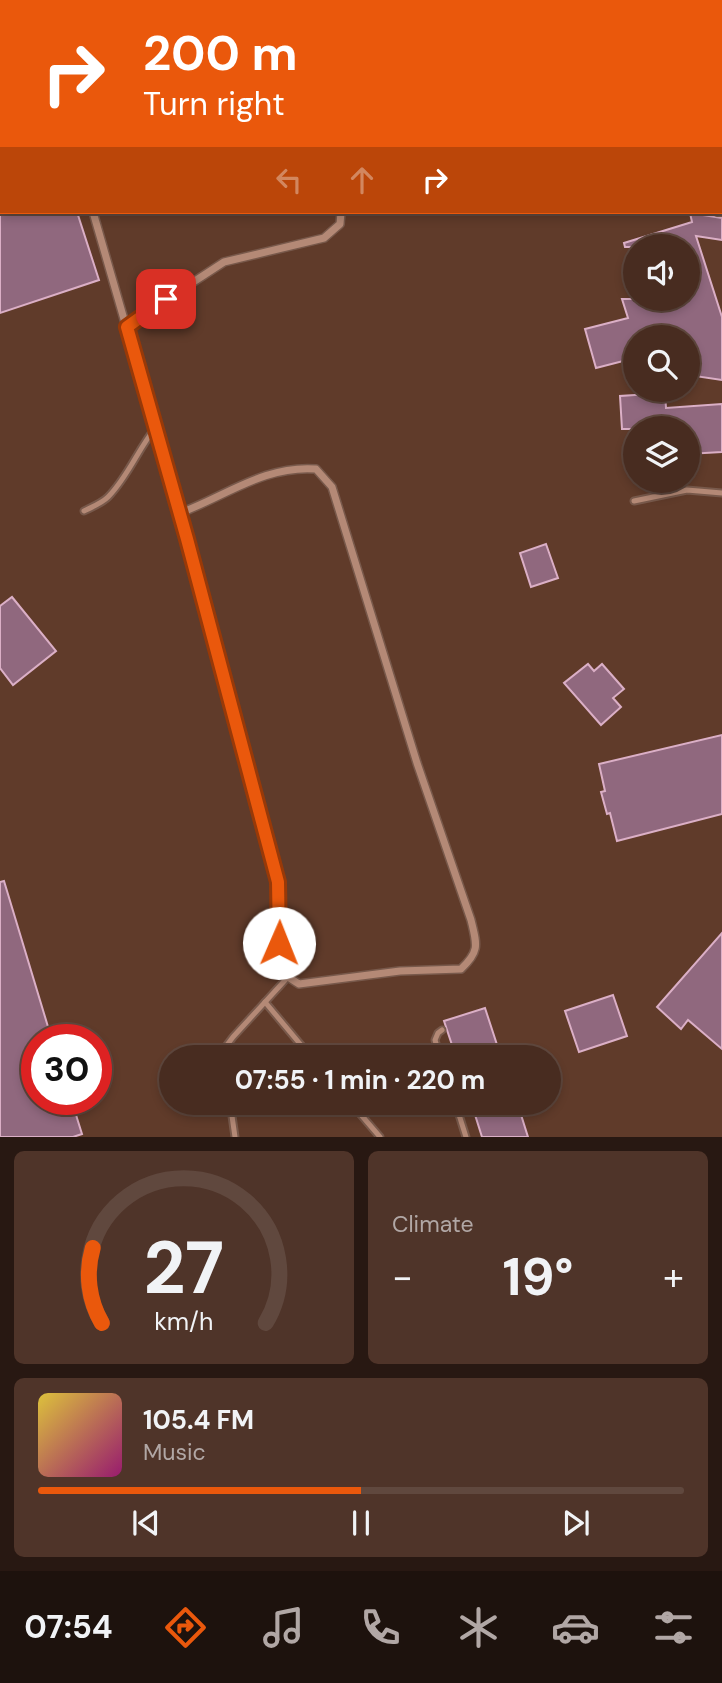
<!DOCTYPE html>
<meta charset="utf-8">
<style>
:root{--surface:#482c20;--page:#4f3429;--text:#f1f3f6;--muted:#b1a7a5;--line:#60483e;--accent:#ea580c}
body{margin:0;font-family:"DM Sans",sans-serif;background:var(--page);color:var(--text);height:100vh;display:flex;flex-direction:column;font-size:26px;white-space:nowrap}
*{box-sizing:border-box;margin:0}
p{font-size:23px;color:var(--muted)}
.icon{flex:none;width:38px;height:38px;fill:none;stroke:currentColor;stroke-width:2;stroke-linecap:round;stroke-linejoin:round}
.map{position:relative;height:1137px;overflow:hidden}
.panel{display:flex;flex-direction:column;gap:14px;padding:14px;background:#281812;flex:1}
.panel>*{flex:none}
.top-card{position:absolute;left:0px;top:0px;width:723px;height:214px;box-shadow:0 4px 10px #0003,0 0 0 2px var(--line);background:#ea580c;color:#fff;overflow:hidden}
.tools{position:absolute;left:623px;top:234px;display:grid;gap:14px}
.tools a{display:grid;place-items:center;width:77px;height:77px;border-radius:50%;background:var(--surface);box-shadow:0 4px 10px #0003,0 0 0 2px var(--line);font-size:35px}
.speed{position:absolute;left:21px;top:1024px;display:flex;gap:14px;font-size:35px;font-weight:700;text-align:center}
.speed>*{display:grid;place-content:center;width:91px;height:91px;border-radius:50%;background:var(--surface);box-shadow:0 4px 10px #0003,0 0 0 2px var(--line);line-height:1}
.speed .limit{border:10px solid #d22;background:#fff;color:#111}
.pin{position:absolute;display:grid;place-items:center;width:60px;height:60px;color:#fff;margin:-30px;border-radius:14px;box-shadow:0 4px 10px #0006}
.me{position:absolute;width:77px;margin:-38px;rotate:1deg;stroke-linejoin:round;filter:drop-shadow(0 0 5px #0008)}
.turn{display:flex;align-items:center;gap:24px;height:147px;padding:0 28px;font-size:32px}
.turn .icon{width:91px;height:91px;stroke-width:2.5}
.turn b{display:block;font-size:49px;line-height:60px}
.lanes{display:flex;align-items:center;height:66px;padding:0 28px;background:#0003;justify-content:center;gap:35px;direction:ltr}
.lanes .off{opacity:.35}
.big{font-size:52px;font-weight:700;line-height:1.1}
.panel .widget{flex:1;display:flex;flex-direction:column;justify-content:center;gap:10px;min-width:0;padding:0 24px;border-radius:10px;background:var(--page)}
.panel .dial{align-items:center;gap:0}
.dial svg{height:182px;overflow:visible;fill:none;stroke:var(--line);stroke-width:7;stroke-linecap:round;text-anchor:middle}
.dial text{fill:var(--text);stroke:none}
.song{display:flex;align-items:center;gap:21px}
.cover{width:84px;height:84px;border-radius:10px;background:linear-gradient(135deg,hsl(50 70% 55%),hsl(320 70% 35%))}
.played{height:7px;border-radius:4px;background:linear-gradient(90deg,var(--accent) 50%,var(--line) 50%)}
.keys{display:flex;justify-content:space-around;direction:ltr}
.heat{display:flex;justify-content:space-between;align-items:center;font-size:38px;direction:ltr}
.panel .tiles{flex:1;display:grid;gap:14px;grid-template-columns:1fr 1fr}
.widget:last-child{grid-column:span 2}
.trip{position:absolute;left:159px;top:1045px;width:402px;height:70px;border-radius:35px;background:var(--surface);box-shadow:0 4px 10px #0003,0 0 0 2px var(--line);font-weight:700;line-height:70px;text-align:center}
.menu{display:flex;height:112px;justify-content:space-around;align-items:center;background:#1d120d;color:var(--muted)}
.menu .icon{width:49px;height:49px}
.menu .current{color:var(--accent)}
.menu b{font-size:32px;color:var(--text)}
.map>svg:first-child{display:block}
</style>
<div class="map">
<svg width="722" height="1137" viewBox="0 0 722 1137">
<rect width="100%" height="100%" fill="#603b2a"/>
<!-- building -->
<g fill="#90687e" stroke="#dbafc6" stroke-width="2">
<polygon points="0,212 77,212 99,280 0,313"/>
<polygon points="690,213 722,218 722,240 696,236 722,317 722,380 688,375 688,338 635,338 635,358 596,368 585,329 628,318 622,299 688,299 688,247 625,247 624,243 692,222"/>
<polygon points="665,393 666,408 722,404 722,452 688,454 688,429 622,429 620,396"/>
<polygon points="546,544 558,578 531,587 520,553"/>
<polygon points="12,597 56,651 13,685 0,668 0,606"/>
<polygon points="588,664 594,671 602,664 624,689 613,698 621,707 601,725 564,683"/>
<polygon points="722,735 722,814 617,841 610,813 607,814 601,792 605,791 599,764"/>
<polygon points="4,881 52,1040 37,1040 37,1099 71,1099 82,1134 73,1137 0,1137 0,882"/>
<polygon points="722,933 722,1049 688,1020 681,1029 657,1007"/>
<polygon points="613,995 627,1036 579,1052 565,1011"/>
<polygon points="485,1008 501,1057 456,1057 444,1021"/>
<polygon points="471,1102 517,1102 528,1137 482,1137"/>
</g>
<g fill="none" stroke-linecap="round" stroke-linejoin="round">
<!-- service casing -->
<g stroke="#78594b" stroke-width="9">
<g id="service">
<polyline points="447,0 449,2"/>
<polyline points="719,0 722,2"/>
<polyline points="721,112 722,110"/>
<polyline points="634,501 687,490 722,493"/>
<path d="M84,511c8,-4 18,-8 24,-14 20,-20 30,-48 48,-70"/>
<polyline points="265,1002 311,1057"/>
<polyline points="224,1057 227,1045 233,1037 288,977"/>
<polyline points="440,1057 435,1040 438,1033 442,1030"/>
<polyline points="230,1102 235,1137"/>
<polyline points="350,1102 380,1137"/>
<polyline points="455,1102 466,1137"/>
</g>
</g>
<!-- minor casing -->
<g stroke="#78594b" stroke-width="10">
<g id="minor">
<polyline points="139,2 140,0"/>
<polyline points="0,115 2,114"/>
<path d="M93,212l87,301 98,369 2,43 -2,37 10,15 11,7 101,-13 61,-2c19,-18 16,-24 10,-49l-54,-157 -85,-276 -16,-18c-51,-4 -90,27 -136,44"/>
<polyline points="717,212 722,212"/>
<polyline points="126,326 224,262 324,238 340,224 341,212"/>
</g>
</g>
<!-- service -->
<use href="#service" stroke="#b48976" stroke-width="5"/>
<!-- minor -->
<use href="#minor" stroke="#b48976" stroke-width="7"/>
</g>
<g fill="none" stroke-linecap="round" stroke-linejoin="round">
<!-- route casing -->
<g stroke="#983908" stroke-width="18">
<polyline id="route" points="166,299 127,327 187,539 278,882 279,943"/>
</g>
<!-- route -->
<use href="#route" stroke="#ea580c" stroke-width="12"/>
</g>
</svg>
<div class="tools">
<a><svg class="icon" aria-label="sound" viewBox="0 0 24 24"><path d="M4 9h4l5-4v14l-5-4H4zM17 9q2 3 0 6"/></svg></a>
<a><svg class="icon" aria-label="search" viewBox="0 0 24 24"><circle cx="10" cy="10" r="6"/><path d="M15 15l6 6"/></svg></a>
<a><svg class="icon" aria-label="layers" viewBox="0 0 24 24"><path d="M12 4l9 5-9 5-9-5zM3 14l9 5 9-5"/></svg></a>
</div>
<div class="speed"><div class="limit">30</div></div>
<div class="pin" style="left:166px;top:299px;background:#d93025"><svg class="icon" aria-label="arrive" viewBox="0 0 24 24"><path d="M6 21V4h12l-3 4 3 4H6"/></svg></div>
<svg class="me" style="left:279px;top:943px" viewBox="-20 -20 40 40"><circle r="19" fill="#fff"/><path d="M0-13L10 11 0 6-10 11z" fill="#ea580c"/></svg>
<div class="trip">07:55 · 1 min · 220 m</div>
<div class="top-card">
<div class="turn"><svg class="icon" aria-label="right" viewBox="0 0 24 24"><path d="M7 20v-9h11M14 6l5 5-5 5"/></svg><div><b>200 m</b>Turn right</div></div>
<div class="lanes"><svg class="icon off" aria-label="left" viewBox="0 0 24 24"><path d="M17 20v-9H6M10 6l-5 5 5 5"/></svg><svg class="icon off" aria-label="ahead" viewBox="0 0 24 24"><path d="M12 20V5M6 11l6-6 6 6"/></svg><svg class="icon" aria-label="right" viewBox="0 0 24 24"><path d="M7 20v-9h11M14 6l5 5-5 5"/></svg></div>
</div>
</div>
<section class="panel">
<div class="tiles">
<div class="widget dial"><svg viewBox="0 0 100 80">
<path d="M14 69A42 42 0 1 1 86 69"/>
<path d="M14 69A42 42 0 0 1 10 36" stroke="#ea580c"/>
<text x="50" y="56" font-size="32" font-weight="700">27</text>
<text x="50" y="72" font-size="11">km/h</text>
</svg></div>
<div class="widget"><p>Climate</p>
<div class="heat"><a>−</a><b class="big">19°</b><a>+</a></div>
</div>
<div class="widget">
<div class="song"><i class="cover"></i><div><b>105.4 FM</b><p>Music</p></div></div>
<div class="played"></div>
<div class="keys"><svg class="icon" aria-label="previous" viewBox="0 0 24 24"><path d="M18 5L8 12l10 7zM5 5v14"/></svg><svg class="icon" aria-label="pause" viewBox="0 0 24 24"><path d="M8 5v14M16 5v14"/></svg><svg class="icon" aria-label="next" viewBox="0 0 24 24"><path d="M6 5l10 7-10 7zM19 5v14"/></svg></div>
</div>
</div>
</section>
<nav class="menu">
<b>07:54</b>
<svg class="icon current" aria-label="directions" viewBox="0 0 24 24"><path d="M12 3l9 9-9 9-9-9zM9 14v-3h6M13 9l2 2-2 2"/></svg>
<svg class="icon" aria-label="music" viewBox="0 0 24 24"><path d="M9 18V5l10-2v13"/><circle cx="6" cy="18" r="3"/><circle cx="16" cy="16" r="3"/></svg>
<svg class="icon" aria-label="phone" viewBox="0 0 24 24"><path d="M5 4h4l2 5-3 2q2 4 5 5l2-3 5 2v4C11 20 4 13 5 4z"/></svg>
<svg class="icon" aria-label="climate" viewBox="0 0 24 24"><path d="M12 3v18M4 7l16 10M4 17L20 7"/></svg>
<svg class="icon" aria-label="car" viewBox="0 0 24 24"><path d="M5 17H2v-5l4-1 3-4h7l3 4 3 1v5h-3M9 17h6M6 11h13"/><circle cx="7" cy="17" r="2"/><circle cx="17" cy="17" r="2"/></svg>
<svg class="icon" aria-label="filters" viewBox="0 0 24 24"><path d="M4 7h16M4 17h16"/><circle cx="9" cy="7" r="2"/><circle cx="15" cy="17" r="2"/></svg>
</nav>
